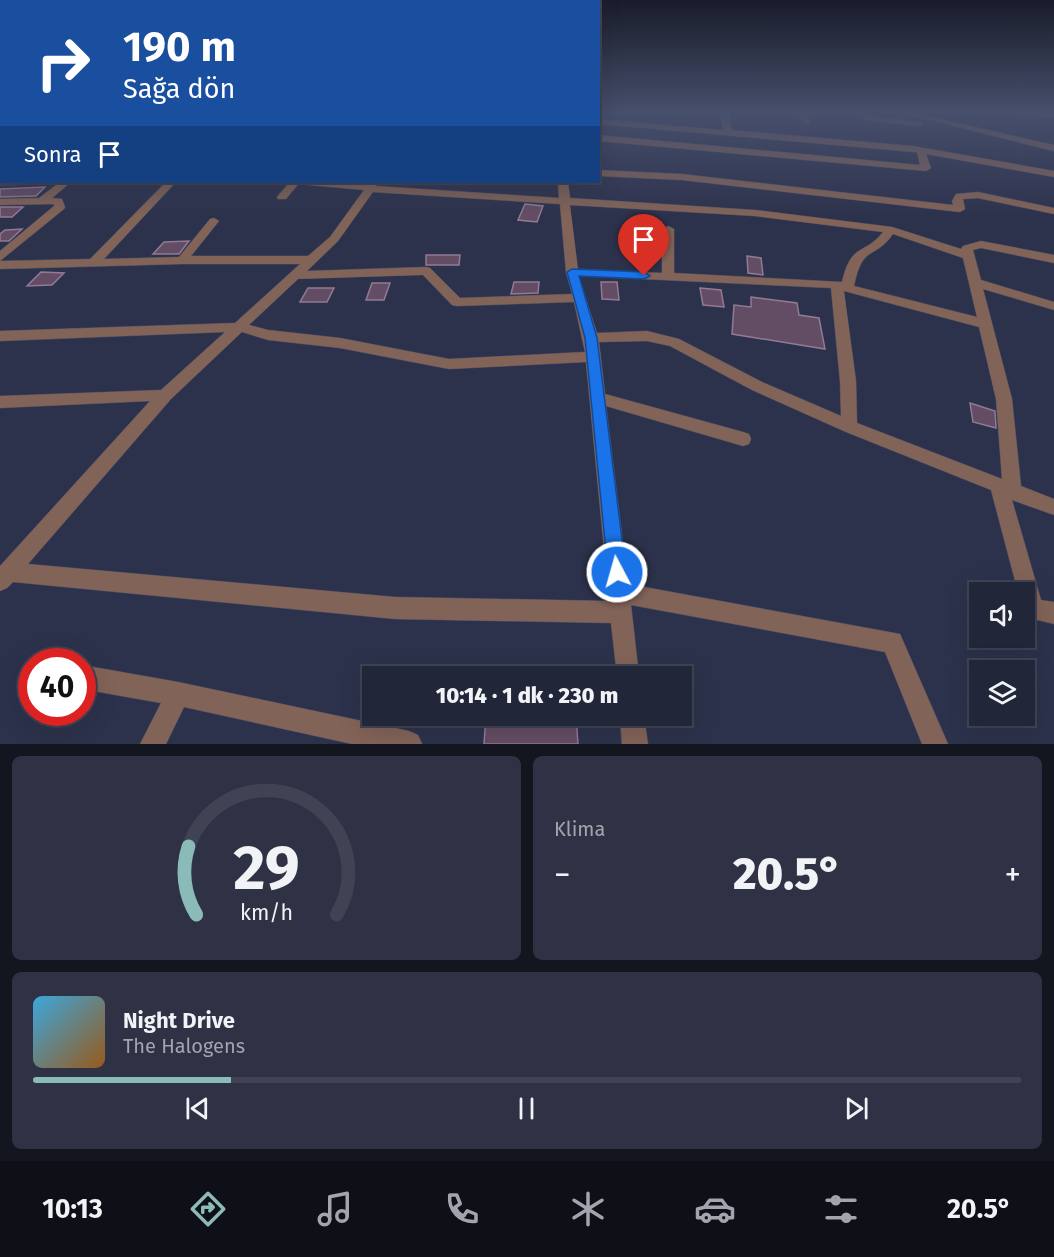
<!DOCTYPE html>
<html lang="tr">
<meta charset="utf-8">
<style>
:root{--surface:#222639;--page:#2e3244;--text:#f1f3f6;--muted:#a2a5ae;--line:#3f4353;--accent:#8bbbb9}
body{margin:0;font-family:"Fira Sans",sans-serif;background:var(--page);color:var(--text);height:100vh;display:flex;flex-direction:column;font-size:22px;white-space:nowrap}
*{box-sizing:border-box;margin:0}
p{font-size:20px;color:var(--muted)}
.icon{flex:none;width:33px;height:33px;fill:none;stroke:currentColor;stroke-width:2;stroke-linecap:round;stroke-linejoin:round}
.map{position:relative;height:744px;overflow:hidden}
.drawer{display:flex;flex-direction:column;gap:12px;padding:12px;background:#13151f;flex:1}
.drawer>*{flex:none}
.guide{position:absolute;left:0px;top:0px;width:600px;height:183px;box-shadow:0 6px 24px #0002,0 0 0 2px var(--line);background:#1a4fa0;color:#fff;overflow:hidden}
.controls{position:absolute;left:969px;top:582px;display:grid;gap:12px}
.controls a{display:grid;place-items:center;width:66px;height:66px;border-radius:0px;background:var(--surface);box-shadow:0 6px 24px #0002,0 0 0 2px var(--line);font-size:30px}
.speed{position:absolute;left:18px;top:648px;display:flex;gap:12px;font-size:30px;font-weight:700;text-align:center}
.speed>*{display:grid;place-content:center;width:78px;height:78px;border-radius:50%;background:var(--surface);box-shadow:0 6px 24px #0002,0 0 0 2px var(--line);line-height:1}
.speed .limit{border:9px solid #d22;background:#fff;color:#111}
.pin{position:absolute;display:grid;place-items:center;width:51px;height:51px;color:#fff;margin:-62px -26px;border-radius:50% 50% 50% 0;rotate:-45deg;box-shadow:0 0 6px #0007}
.pin .icon{rotate:45deg}
.me{position:absolute;width:66px;margin:-33px;rotate:354deg;stroke-linejoin:round;filter:drop-shadow(0 0 4px #0008)}
.turn{display:flex;align-items:center;gap:21px;height:126px;padding:0 24px;font-size:27px}
.turn .icon{width:78px;height:78px;stroke-width:2.5}
.turn b{display:block;font-size:42px;line-height:51px}
.then{display:flex;align-items:center;height:57px;padding:0 24px;background:#0003;gap:12px;font-size:22px}
.big{font-size:45px;font-weight:800;line-height:1.1}
.drawer .card{flex:1;display:flex;flex-direction:column;justify-content:center;gap:9px;min-width:0;padding:0 21px;border-radius:9px;background:var(--page)}
.drawer .dial{align-items:center;gap:0}
.dial svg{height:156px;overflow:visible;fill:none;stroke:var(--line);stroke-width:7;stroke-linecap:round;text-anchor:middle}
.dial text{fill:var(--text);stroke:none}
.song{display:flex;align-items:center;gap:18px}
.cover{width:72px;height:72px;border-radius:9px;background:linear-gradient(135deg,hsl(200 70% 55%),hsl(30 70% 35%))}
.played{height:6px;border-radius:3px;background:linear-gradient(90deg,var(--accent) 20%,var(--line) 20%)}
.keys{display:flex;justify-content:space-around;direction:ltr}
.heat{display:flex;justify-content:space-between;align-items:center;font-size:33px;direction:ltr}
.drawer .tiles{flex:1;display:grid;gap:12px;grid-template-columns:1fr 1fr}
.card:last-child{grid-column:span 2}
.trip{position:absolute;left:362px;top:666px;width:330px;height:60px;border-radius:0px;background:var(--surface);box-shadow:0 6px 24px #0002,0 0 0 2px var(--line);font-weight:800;line-height:60px;text-align:center}
.dock{display:flex;height:96px;justify-content:space-around;align-items:center;background:#0e0f17;color:var(--muted)}
.dock .icon{width:42px;height:42px}
.dock .active{color:var(--accent)}
.dock b{font-size:27px;color:var(--text)}
.map>svg:first-child{display:block}
</style>
<div class="map">
<svg width="1054" height="744" viewBox="0 0 1054 744">
<rect width="100%" height="100%" fill="#2d324c"/>
<!-- building -->
<g fill="#634d64" stroke="#927a94" stroke-width="1.5">
<polygon points="45,187 36,196 0,197 0,189"/>
<polygon points="525,204 543,206 537,222 518,220"/>
<polygon points="0,207 23,207 12,217 0,217"/>
<polygon points="22,229 9,241 0,241 0,234 5,230"/>
<polygon points="189,241 179,254 153,254 164,242"/>
<polygon points="426,255 460,255 459,265 426,265"/>
<polygon points="747,256 761,258 763,275 748,273"/>
<polygon points="41,272 64,273 52,285 27,286"/>
<polygon points="514,282 539,282 538,293 511,294"/>
<polygon points="601,282 617,282 619,300 602,299"/>
<polygon points="372,283 390,283 384,300 366,300"/>
<polygon points="308,288 334,288 327,302 300,302"/>
<polygon points="700,288 721,290 724,307 703,305"/>
<polygon points="751,297 797,303 799,315 819,318 825,349 732,334 734,305 751,307"/>
<polygon points="970,403 995,411 996,428 973,422"/>
<polygon points="486,716 576,716 578,744 484,744"/>
</g>
<g fill="none" stroke-linecap="round" stroke-linejoin="round">
<!-- minor casing -->
<g stroke="#494e67" stroke-width="1">
<g id="minor">
<polygon points="720,112 728,112 732,130 913,146 1054,171 1054,177 926,154 931,168 926,171 598,141 598,135 920,165 917,152 913,152 598,124 598,119 723,130"/>
<polygon points="798,112 806,112 810,124 804,124"/>
<polygon points="898,112 910,112 1054,145 1054,151"/>
<polygon points="1016,112 1054,114 1054,118 1020,114"/>
<rect x="0" y="116" width="2" height="4"/>
<polygon points="867,116 919,122 923,124 919,126 864,120 863,118"/>
<polygon points="598,170 682,174 953,205 952,201 956,194 978,192 1054,208 1054,214 978,198 963,199 965,209 960,212 682,180 598,176"/>
<polygon points="0,179 2,182 21,182 16,185 0,185"/>
<polygon points="60,182 71,182 52,198 62,199 65,207 64,209 0,261 0,251 54,206 54,204 0,205 0,199 39,198"/>
<path d="M166,182h10l-72,77 75,-2 31,-38 4,-1 5,3 -28,35h117l22,-19 34,-47 -55,-5 -5,-3 63,2 1,-2h10l-2,4 183,12 -1,-16h10l2,16 185,12 137,17 69,22 2,-3 18,-5 73,14v8l-73,-15 -8,2 8,30 73,22v8l-71,-21 29,110 9,87 33,13v16l-42,-15 29,100 13,2v22l-29,-7 -1,-25h-6l-27,-102 -145,-58 -94,-42 -82,-44 -23,-5 -48,1 6,52 138,38 6,2 2,5 -2,5 -6,2 -137,-40 22,178 272,50 48,110h-26l-37,-92 -254,-47 8,71h-22l-6,-53 -216,-4 -382,-37 -6,6 -7,3v-25l150,-165 -150,7v-12l161,-6 64,-58 -225,9v-10l235,-8 65,-59h-118l-182,5v-8l90,-2zM373,192l187,12 6,68 6,22 -112,4 -30,-30 -4,-1 -119,4 31,-30zM570,205l185,11 128,16c-19,24 -32,10 -41,50l-168,-9v-44l-6,-3 -6,3v44l-84,-4zM893,234l70,24 14,59 -123,-31c9,-43 20,-25 39,-52zM423,275l29,30 5,1 117,-4 11,50 -136,7 -109,-21 -72,-8 -19,-5 49,-46zM579,276l252,12 9,93 1,35 -79,-34 -83,-43 -32,-8 -50,2zM844,291l135,36 17,72 6,80 -145,-56 -1,-42zM242,332l26,8 72,8 109,21 137,-7 23,239 -214,-4 -367,-33 143,-165z"/>
<polygon points="290,182 300,182 286,199 278,199 277,197"/>
<polygon points="82,665 178,682 409,731 418,735 422,744 352,744 184,707 166,744 140,744 161,703 82,689"/>
<polygon points="620,716 644,716 648,744 622,744"/>
</g>
</g>
<!-- minor -->
<use href="#minor" fill="#826357" fill-rule="evenodd"/>
</g>
<!-- sky -->
<linearGradient id="sky" x2="0" y2="1"><stop stop-color="#191c2a"/><stop offset="0.52" stop-color="#464f6c"/><stop offset="1" stop-color="#464f6c" stop-opacity="0"/></linearGradient>
<rect width="1054" height="216" fill="url(#sky)"/>
<!-- route -->
<polygon fill="#1a73e8" stroke="#114b97" stroke-width="1.5" points="572,269 644,272 650,276 644,279 579,276 597,338 626,572 624,578 617,580 610,578 608,572 585,338 567,272"/>
</svg>
<div class="controls">
<a><svg class="icon" aria-label="sound" viewBox="0 0 24 24"><path d="M4 9h4l5-4v14l-5-4H4zM17 9q2 3 0 6"/></svg></a>
<a><svg class="icon" aria-label="layers" viewBox="0 0 24 24"><path d="M12 4l9 5-9 5-9-5zM3 14l9 5 9-5"/></svg></a>
</div>
<div class="speed"><div class="limit">40</div></div>
<div class="pin" style="left:644px;top:276px;background:#d93025"><svg class="icon" aria-label="arrive" viewBox="0 0 24 24"><path d="M6 21V4h12l-3 4 3 4H6"/></svg></div>
<svg class="me" style="left:617px;top:572px" viewBox="-20 -20 40 40"><circle r="17" fill="#1a73e8" stroke="#fff" stroke-width="3"/><path d="M0-11L8 9 0 5-8 9z" fill="#fff"/></svg>
<div class="trip">10:14 · 1 dk · 230 m</div>
<div class="guide">
<div class="turn"><svg class="icon" aria-label="right" viewBox="0 0 24 24"><path d="M7 20v-9h11M14 6l5 5-5 5"/></svg><div><b>190 m</b>Sağa dön</div></div>
<div class="then">Sonra<svg class="icon" aria-label="arrive" viewBox="0 0 24 24"><path d="M6 21V4h12l-3 4 3 4H6"/></svg></div>
</div>
</div>
<section class="drawer">
<div class="tiles">
<div class="card dial"><svg viewBox="0 0 100 80">
<path d="M14 69A42 42 0 1 1 86 69"/>
<path d="M14 69A42 42 0 0 1 10 34" stroke="#8bbbb9"/>
<text x="50" y="56" font-size="32" font-weight="700">29</text>
<text x="50" y="72" font-size="11">km/h</text>
</svg></div>
<div class="card"><p>Klima</p>
<div class="heat"><a>−</a><b class="big">20.5°</b><a>+</a></div>
</div>
<div class="card">
<div class="song"><i class="cover"></i><div><b>Night Drive</b><p>The Halogens</p></div></div>
<div class="played"></div>
<div class="keys"><svg class="icon" aria-label="previous" viewBox="0 0 24 24"><path d="M18 5L8 12l10 7zM5 5v14"/></svg><svg class="icon" aria-label="pause" viewBox="0 0 24 24"><path d="M8 5v14M16 5v14"/></svg><svg class="icon" aria-label="next" viewBox="0 0 24 24"><path d="M6 5l10 7-10 7zM19 5v14"/></svg></div>
</div>
</div>
</section>
<nav class="dock">
<b>10:13</b>
<svg class="icon active" aria-label="directions" viewBox="0 0 24 24"><path d="M12 3l9 9-9 9-9-9zM9 14v-3h6M13 9l2 2-2 2"/></svg>
<svg class="icon" aria-label="music" viewBox="0 0 24 24"><path d="M9 18V5l10-2v13"/><circle cx="6" cy="18" r="3"/><circle cx="16" cy="16" r="3"/></svg>
<svg class="icon" aria-label="phone" viewBox="0 0 24 24"><path d="M5 4h4l2 5-3 2q2 4 5 5l2-3 5 2v4C11 20 4 13 5 4z"/></svg>
<svg class="icon" aria-label="climate" viewBox="0 0 24 24"><path d="M12 3v18M4 7l16 10M4 17L20 7"/></svg>
<svg class="icon" aria-label="car" viewBox="0 0 24 24"><path d="M5 17H2v-5l4-1 3-4h7l3 4 3 1v5h-3M9 17h6M6 11h13"/><circle cx="7" cy="17" r="2"/><circle cx="17" cy="17" r="2"/></svg>
<svg class="icon" aria-label="filters" viewBox="0 0 24 24"><path d="M4 7h16M4 17h16"/><circle cx="9" cy="7" r="2"/><circle cx="15" cy="17" r="2"/></svg>
<b>20.5°</b>
</nav>
